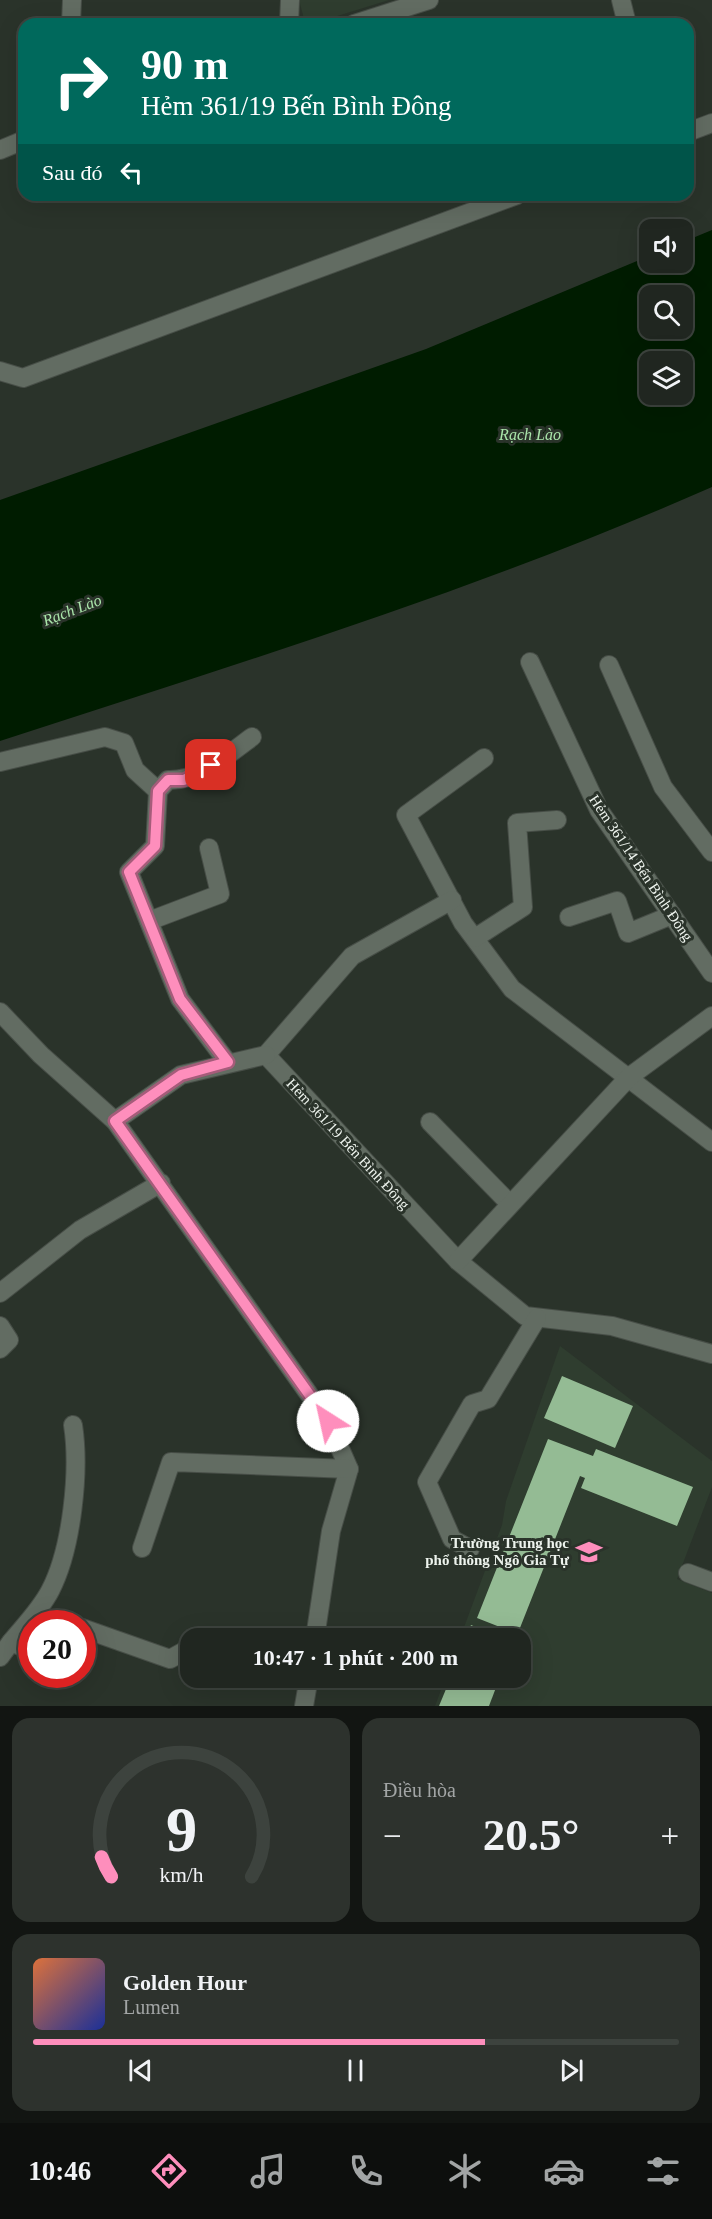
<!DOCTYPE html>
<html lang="vi">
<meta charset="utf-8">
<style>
:root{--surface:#202620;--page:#2d322d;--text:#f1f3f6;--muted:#a2a5a5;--line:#3d433e;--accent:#fe8ebc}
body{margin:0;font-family:"Times New Roman",serif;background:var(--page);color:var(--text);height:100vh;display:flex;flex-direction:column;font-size:22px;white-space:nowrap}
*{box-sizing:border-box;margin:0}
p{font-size:20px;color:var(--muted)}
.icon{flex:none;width:33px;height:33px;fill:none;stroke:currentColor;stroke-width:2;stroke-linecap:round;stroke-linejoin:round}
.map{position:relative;height:1706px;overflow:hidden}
.sheet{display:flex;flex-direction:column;gap:12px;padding:12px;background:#121512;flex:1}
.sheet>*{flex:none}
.hud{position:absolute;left:18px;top:18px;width:676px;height:183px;border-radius:18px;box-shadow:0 6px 24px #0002,0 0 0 2px var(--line);background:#00695c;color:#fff;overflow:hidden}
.tools{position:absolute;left:639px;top:219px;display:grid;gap:12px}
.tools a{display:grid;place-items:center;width:54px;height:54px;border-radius:12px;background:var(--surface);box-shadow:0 6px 24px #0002,0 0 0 2px var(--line);font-size:30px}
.speed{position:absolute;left:18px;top:1610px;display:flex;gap:12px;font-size:30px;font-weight:700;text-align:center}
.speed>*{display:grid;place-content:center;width:78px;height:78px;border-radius:50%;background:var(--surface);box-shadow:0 6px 24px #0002,0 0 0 2px var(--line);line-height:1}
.speed .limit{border:9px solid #d22;background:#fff;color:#111}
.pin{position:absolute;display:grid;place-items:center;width:51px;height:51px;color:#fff;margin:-26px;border-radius:12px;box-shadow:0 3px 9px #0006}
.me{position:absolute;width:66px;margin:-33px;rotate:325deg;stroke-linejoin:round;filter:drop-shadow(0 0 4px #0008)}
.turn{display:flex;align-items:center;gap:21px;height:126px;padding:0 24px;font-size:27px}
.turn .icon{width:78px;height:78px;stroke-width:2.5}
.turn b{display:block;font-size:42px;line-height:51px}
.then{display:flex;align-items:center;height:57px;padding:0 24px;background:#0003;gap:12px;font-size:22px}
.big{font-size:45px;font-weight:600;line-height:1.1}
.sheet .card{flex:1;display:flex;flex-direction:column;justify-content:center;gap:9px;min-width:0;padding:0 21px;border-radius:18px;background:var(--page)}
.sheet .dial{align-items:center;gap:0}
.dial svg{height:156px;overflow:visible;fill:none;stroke:var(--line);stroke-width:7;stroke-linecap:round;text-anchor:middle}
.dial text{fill:var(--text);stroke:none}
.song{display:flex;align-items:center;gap:18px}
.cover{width:72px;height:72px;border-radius:9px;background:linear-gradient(135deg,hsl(20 70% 55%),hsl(230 70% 35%))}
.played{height:6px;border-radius:3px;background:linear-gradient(90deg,var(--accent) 70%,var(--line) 70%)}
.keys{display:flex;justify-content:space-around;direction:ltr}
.heat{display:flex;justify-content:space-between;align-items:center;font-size:33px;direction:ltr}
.sheet .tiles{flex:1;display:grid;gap:12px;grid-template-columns:1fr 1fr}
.card:last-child{grid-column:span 2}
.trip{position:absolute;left:180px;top:1628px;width:351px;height:60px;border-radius:18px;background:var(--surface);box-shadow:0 6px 24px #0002,0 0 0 2px var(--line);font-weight:600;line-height:60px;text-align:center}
.dock{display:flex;height:96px;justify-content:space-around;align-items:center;background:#0d0f0d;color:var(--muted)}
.dock .icon{width:42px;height:42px}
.dock .selected{color:var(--accent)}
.dock b{font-size:27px;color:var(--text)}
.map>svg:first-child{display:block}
</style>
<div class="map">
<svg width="712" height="1706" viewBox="0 0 712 1706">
<rect width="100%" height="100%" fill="#2a332a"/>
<!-- built -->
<g fill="#2f3d2f">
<polygon points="299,0 389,0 318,22 304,19"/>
<polygon points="560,1346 712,1461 712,1487 677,1579 712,1593 712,1706 435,1706 446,1677 520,1677 520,1638 460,1638 502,1525 506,1501"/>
</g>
<!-- water -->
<path fill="#001c00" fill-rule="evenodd" d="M712,230v257c-231,102 -472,176 -712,254v-241l426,-151 223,-93 1,6h32l1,-20zM650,296h32v32h-32zM650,362h32v32h-32z"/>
<!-- building -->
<g fill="#94bb94">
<polygon points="562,1376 633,1406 615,1448 544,1418"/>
<polygon points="548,1439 593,1456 596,1449 693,1487 677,1526 581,1488 585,1478 580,1476 516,1638 466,1638 471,1625 502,1638 505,1629 477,1618"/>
<polygon points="451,1677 500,1677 489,1706 439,1706"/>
</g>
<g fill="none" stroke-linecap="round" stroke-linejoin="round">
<!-- minor casing -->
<g stroke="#474e47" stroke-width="20">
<g id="minor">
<polyline points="621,0 627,24"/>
<polyline points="71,24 72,0"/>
<polyline points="289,24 290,0"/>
<polyline points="354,24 429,0"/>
<polyline points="688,132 712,123"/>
<polyline points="0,150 24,140"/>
<polyline points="0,371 23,378 517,195"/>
<polyline points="530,662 599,810 712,973"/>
<polyline points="609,665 663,787 712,852"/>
<polyline points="484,758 406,815 463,923 512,989 712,1142"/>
<polyline points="0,762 105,737 124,743 135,770 158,791"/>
<polyline points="569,917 617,901 628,933 672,915"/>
<polyline points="149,921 220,894 209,848"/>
<polyline points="475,938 523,907 517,823 557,820"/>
<polyline points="0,1012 41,1055 115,1121 328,1421 349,1469 331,1531 315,1638"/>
<polyline points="266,1055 458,1261 525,1316 612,1326 712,1354"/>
<polyline points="266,1055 352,956 452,900"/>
<path d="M228,1063l-48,-64 -51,-127 26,-26 3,-55 10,-11c32,1 59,-25 84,-43"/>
<polyline points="115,1121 181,1075 266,1055"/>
<polyline points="430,1122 510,1204"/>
<polyline points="458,1261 629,1077 712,1016"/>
<polyline points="0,1293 80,1230 161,1183"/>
<polyline points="0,1326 9,1340 0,1349"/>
<polyline points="142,1548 171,1462 349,1469"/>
<polyline points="470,1549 452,1539 427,1482 472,1404 488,1399 537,1318"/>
<polyline points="688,1573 712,1582"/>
<polyline points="82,1628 170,1659 190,1648"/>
<path d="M11,1642c14,-17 29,-32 39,-51 22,-42 30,-120 23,-166"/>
<polyline points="0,1657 11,1642 32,1651"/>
<polyline points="304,1706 309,1677"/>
</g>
</g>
<!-- minor -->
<use href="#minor" stroke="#626c62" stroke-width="18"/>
</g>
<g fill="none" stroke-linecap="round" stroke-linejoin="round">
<!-- route casing -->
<g stroke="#a55c7a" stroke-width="15">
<polyline id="route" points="211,765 184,780 168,780 158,791 155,846 129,872 180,999 228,1062 181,1075 115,1121 328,1421"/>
</g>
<!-- route -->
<use href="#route" stroke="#fe8ebc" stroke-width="10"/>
</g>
<!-- icons -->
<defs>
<g id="school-bare" transform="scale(2.07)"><path d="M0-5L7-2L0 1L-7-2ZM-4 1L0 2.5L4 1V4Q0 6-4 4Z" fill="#fe8ebc" stroke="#2a332a" stroke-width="2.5" paint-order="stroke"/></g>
</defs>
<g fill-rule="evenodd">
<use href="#school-bare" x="589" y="1552"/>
</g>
<g text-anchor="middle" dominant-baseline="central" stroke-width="6" stroke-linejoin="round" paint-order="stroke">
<!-- street labels -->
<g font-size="15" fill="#edf3ed" stroke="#2a332a">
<text transform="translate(641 868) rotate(56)">Hẻm 361/14 Bến Bình Đông</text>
<text transform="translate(348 1144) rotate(47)">Hẻm 361/19 Bến Bình Đông</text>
</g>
<!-- poi labels -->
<g font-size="15" font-weight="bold" fill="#edf3ed" stroke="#2a332a" text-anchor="end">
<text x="569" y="1543">Trường Trung học<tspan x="569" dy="17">phổ thông Ngô Gia Tự</tspan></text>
</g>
<!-- water labels -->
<g font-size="16" font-style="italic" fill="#aae5aa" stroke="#2a332a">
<text x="530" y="434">Rạch Lào</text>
<text transform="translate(72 610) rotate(-21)">Rạch Lào</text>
</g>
</g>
</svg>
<div class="tools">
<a><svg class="icon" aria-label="sound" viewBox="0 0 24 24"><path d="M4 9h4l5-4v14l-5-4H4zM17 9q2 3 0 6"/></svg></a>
<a><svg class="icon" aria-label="search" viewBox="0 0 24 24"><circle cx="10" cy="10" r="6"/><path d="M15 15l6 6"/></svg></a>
<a><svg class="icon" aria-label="layers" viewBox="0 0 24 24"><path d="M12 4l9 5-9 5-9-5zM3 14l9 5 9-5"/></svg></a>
</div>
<div class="speed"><div class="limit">20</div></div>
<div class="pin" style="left:211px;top:765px;background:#d93025"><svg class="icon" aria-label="arrive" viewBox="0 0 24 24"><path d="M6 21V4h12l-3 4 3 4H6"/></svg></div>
<svg class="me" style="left:328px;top:1421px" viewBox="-20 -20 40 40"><circle r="19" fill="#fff"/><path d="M0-13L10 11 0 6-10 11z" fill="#fe8ebc"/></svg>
<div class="trip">10:47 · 1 phút · 200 m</div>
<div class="hud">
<div class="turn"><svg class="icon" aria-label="right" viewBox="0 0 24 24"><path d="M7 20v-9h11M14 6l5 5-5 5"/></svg><div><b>90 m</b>Hẻm 361/19 Bến Bình Đông</div></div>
<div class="then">Sau đó<svg class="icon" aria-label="left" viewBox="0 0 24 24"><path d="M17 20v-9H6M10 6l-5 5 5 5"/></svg></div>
</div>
</div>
<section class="sheet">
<div class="tiles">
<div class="card dial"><svg viewBox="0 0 100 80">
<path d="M14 69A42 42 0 1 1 86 69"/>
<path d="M14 69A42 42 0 0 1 9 59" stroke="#fe8ebc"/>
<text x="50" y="56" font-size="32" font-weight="700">9</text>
<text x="50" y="72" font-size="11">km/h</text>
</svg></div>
<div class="card"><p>Điều hòa</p>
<div class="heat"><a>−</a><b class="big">20.5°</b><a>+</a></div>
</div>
<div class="card">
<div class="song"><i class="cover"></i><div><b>Golden Hour</b><p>Lumen</p></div></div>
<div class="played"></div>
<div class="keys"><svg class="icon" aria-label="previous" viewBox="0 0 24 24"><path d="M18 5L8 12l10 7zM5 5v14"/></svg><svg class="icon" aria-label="pause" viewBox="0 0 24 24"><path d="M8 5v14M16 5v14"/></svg><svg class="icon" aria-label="next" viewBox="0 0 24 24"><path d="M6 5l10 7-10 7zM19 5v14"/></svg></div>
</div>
</div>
</section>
<nav class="dock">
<b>10:46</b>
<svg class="icon selected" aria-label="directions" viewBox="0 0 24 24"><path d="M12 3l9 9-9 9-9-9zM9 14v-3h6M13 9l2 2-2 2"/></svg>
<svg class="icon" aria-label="music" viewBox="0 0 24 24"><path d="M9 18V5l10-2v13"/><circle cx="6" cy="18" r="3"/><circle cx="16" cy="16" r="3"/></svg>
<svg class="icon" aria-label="phone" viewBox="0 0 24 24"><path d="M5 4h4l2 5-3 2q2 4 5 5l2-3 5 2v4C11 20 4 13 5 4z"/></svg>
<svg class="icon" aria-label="climate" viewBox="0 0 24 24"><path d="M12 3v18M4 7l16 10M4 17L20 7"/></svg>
<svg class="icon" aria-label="car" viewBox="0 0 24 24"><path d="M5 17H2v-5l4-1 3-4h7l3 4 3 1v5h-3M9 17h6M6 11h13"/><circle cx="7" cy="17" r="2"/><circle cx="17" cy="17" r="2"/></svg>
<svg class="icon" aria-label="filters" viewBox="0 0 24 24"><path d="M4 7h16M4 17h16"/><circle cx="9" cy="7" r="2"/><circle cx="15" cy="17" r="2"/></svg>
</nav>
